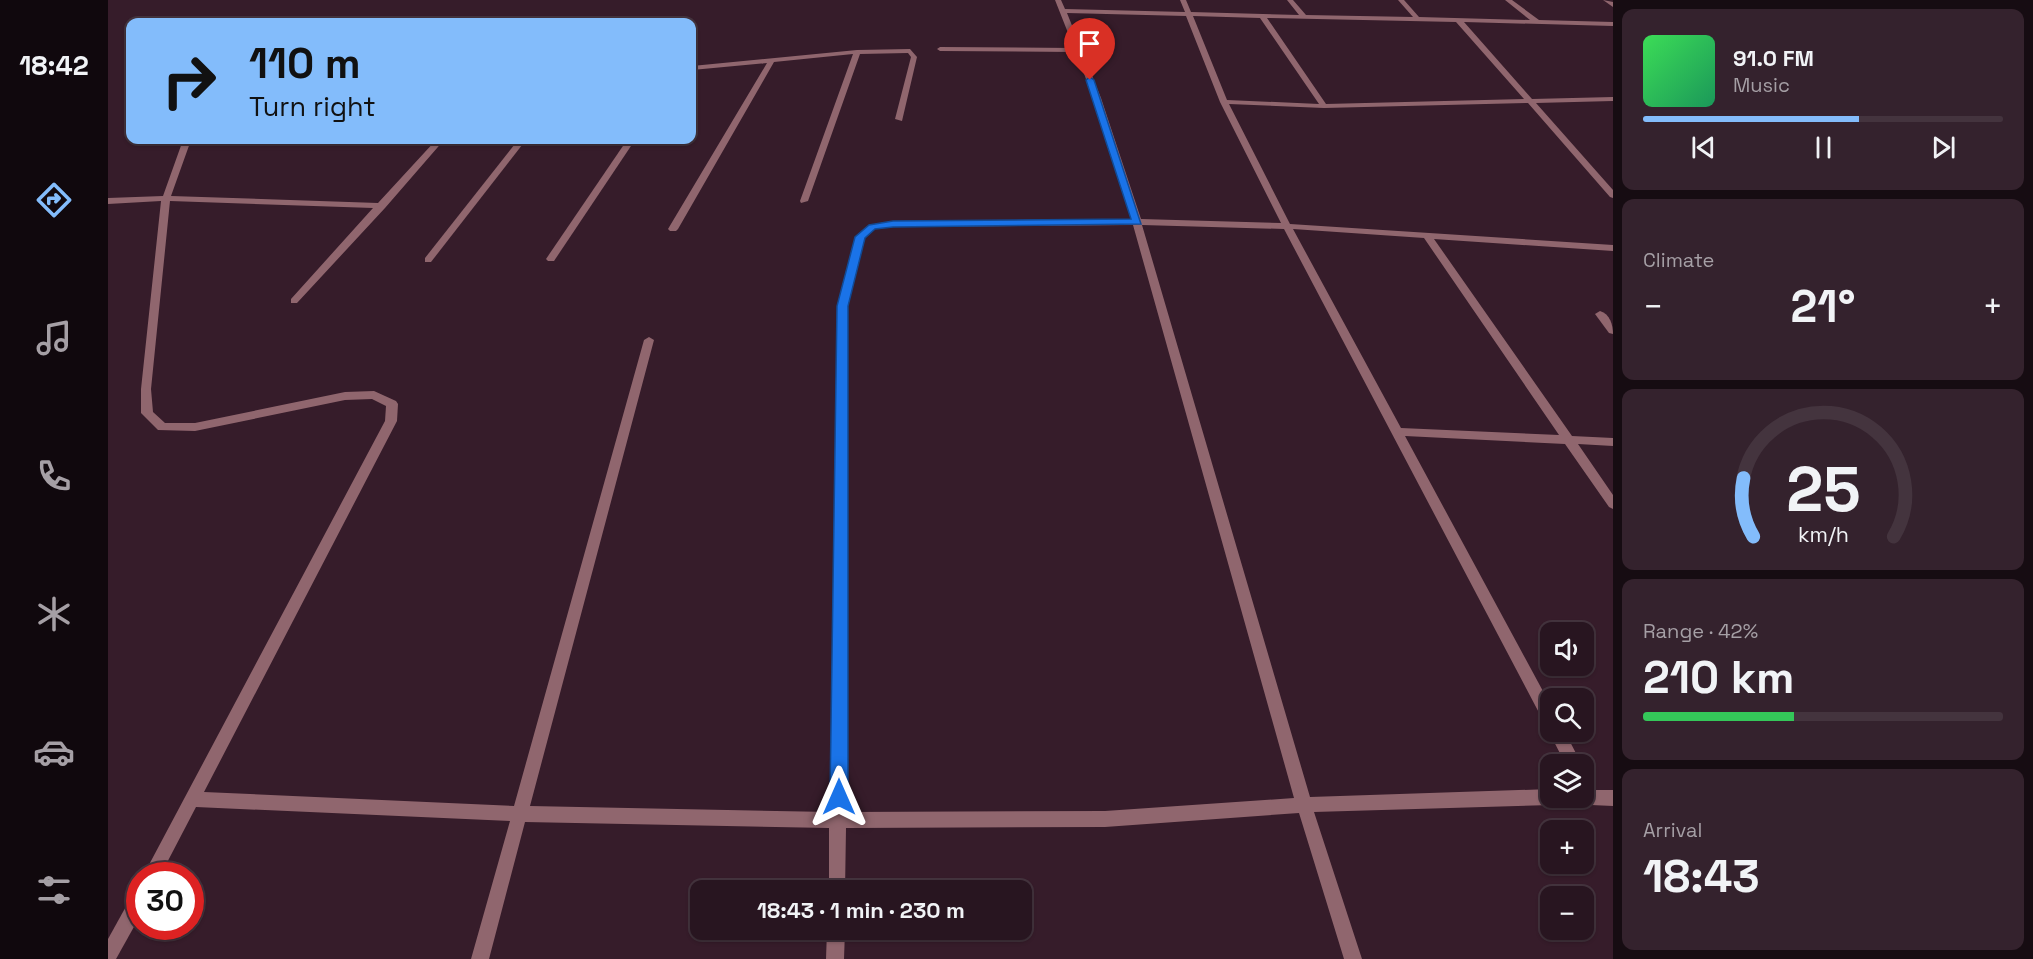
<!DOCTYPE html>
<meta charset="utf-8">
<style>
:root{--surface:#281520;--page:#34222d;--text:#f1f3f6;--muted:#a59fa5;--line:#44343e;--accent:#83bcfb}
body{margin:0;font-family:"Space Grotesk",sans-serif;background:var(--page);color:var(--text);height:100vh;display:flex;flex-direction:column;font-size:22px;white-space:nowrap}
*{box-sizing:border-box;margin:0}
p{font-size:20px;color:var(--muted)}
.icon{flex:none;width:33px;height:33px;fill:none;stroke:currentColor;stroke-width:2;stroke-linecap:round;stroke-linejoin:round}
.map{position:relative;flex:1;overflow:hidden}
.panel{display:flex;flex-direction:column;gap:9px;padding:9px;background:#160c12;width:420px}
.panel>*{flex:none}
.hud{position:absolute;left:18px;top:18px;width:570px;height:126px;border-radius:12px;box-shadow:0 2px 4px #0004,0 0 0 2px var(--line);background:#83bcfb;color:#111;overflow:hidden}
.buttons{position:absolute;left:1432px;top:622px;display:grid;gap:12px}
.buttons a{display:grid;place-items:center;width:54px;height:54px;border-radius:12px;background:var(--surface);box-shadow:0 2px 4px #0004,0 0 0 2px var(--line);font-size:30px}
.speed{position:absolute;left:18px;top:862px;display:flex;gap:12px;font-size:30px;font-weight:700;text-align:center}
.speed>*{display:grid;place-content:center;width:78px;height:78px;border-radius:50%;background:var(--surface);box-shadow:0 2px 4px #0004,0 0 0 2px var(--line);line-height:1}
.speed .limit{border:9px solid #d22;background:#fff;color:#111}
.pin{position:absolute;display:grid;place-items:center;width:51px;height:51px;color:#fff;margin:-62px -26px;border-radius:50% 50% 50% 0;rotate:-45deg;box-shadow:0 0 6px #0007}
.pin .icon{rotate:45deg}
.me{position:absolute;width:66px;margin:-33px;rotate:0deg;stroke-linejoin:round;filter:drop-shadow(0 0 4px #0008)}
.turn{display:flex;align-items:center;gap:21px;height:126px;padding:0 24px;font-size:27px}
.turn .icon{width:78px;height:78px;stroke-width:2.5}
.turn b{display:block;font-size:42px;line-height:51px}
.big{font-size:45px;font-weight:600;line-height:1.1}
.panel .widget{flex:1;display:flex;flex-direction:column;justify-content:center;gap:9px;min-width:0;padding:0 21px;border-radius:12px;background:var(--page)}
.panel .dial{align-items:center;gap:0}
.dial svg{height:156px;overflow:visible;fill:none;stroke:var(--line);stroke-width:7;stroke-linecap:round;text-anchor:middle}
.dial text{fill:var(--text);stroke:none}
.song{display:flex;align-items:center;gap:18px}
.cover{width:72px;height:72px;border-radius:9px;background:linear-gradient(135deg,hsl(130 70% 55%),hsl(150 70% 35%))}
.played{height:6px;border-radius:3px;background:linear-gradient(90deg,var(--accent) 60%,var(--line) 60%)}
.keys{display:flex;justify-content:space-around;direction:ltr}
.heat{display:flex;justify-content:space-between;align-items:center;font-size:33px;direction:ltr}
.charge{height:9px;border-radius:4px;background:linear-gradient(90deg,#34c759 42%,var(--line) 0)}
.trip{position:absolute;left:582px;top:880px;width:342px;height:60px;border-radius:12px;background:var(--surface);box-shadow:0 2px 4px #0004,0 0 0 2px var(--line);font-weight:600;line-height:60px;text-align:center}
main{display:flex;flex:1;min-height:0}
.menu{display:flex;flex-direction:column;width:108px;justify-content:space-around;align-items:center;background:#10080d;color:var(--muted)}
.menu .icon{width:42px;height:42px}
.menu .selected{color:var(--accent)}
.menu b{font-size:27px;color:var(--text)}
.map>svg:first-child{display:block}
</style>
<main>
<nav class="menu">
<b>18:42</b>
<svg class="icon selected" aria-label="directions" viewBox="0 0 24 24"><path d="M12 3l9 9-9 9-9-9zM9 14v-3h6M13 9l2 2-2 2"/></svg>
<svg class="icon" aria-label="music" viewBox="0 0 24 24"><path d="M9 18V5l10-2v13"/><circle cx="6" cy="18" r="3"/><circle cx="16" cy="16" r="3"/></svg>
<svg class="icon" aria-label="phone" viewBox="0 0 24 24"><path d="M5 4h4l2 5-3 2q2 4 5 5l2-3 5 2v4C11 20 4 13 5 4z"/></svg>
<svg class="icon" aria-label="climate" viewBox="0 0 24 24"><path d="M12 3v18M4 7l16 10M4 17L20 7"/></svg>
<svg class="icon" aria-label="car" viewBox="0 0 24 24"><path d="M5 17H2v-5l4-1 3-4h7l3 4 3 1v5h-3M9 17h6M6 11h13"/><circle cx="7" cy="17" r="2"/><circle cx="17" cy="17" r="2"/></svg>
<svg class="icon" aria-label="filters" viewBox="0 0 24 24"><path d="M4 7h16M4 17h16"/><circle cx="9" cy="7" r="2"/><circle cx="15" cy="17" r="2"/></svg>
</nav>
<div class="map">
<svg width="1505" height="959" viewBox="0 0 1505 959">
<rect width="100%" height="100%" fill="#361c2a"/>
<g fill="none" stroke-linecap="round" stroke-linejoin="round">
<!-- minor -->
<g fill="#90666e" fill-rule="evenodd">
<path d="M947,0h6l4,9 120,3 -5,-12h6l5,12 108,3 -12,-15h6l13,15 107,2 -15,-17h6l15,17 111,3 -25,-20h7l27,20 74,2v4l-149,-4 68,77 81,-2v4l-77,2 77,87v8l-3,-1 -82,-94 -204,5 -95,-4 61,120 323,21v6l-179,-12 138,197 41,2v8l-35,-2 35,51v14l-4,-2 -44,-63 -160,-8 146,270v22l-5,-2 -262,-497 -142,-4 168,572 241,-8v9h7l-1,4 -6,3 -237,7 48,147h-18l-45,-146 -194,14 -259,1 -1,63h-16v-63l-304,-6 -36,137h-18l39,-138 -314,-14 -36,69h-17l242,-455 1,-15 -14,-7 -27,1 -150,31 -37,-1 -17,-17v-24l20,-188 -53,3v-6l55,-2 20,-56h8l-20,56 207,7 58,-63h8l-59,68 -88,95h-6v-4l82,-91 -203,-7 -19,188 2,23 12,11h30l150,-31 29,-1 22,10 2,3 -1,17 -193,371 310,14 130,-466 5,-3 5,3 -124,466 300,6 7,-506 18,-69 14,-12 24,-4 239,-2 -39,-121 -17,-46 -136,-1 -3,-2 3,-2 134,1zM959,13l119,3 34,86 61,121 -140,-4 -40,-121zM1085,16l67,2 59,86 -92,-4zM1159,18l189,4 68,77 -198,5zM1025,225l161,573 -189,13 -259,1 1,-506 17,-68 11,-9 18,-2zM1185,229l131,9 135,197 -158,-7z"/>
<polygon points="1495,0 1505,2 1505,7"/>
<polygon points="749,50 802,49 809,57 794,121 787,119 803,57 800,53 752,54 700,201 693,203 692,201 745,54 666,62 570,229 568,231 562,231 560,229 659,63 584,70 584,66"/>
<polygon points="410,140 418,140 323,262 317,262 317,258"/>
<polygon points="519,140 527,140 446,261 440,261 438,259"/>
<path d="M1492,311c10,3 13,14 13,23l-4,-1 -14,-19z"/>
<polygon points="1443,729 1443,732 1457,732 1474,765 1458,765 1441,732"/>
<polygon points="1476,776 1482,778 1488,790 1505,790 1505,806 1483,805 1477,802 1475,798"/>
<polygon points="32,890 32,916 8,959 0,959 0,939 26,892"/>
<polygon points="719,930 737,930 736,959 718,959"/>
</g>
</g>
<!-- route -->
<polygon fill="#1a73e8" stroke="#114b97" stroke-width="1.5" points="982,77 986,80 1033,224 785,227 767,229 757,238 740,306 740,797 737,803 731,806 724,803 722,797 729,306 747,237 761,225 785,221 1023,219 978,80"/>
</svg>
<div class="buttons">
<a><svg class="icon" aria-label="sound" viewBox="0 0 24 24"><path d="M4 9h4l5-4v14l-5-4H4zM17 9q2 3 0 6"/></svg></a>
<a><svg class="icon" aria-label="search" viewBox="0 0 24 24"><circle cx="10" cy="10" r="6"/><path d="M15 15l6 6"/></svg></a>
<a><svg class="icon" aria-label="layers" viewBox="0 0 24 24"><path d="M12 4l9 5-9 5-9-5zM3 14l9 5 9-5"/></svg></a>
<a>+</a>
<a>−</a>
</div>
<div class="speed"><div class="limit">30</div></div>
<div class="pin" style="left:982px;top:80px;background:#d93025"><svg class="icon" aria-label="arrive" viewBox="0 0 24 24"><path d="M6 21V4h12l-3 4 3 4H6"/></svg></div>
<svg class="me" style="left:731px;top:797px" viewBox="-20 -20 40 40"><path d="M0-17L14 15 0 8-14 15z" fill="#1a73e8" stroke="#fff" stroke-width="4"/></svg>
<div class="trip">18:43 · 1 min · 230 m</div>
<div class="hud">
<div class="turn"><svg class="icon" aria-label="right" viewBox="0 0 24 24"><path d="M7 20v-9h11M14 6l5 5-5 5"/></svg><div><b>110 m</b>Turn right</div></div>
</div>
</div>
<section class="panel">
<div class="widget">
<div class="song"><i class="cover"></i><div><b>91.0 FM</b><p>Music</p></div></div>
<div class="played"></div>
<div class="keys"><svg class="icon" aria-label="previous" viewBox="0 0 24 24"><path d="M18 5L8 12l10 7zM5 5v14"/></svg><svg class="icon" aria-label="pause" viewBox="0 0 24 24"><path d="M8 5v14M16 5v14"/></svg><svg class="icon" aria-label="next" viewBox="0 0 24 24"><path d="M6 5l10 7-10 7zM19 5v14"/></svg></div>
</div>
<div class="widget"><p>Climate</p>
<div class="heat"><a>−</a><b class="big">21°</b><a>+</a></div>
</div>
<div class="widget dial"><svg viewBox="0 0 100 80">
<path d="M14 69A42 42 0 1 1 86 69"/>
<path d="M14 69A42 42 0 0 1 9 39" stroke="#83bcfb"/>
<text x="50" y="56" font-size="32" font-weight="700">25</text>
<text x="50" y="72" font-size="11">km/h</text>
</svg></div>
<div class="widget"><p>Range · 42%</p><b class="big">210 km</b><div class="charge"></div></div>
<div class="widget"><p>Arrival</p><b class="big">18:43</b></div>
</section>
</main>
